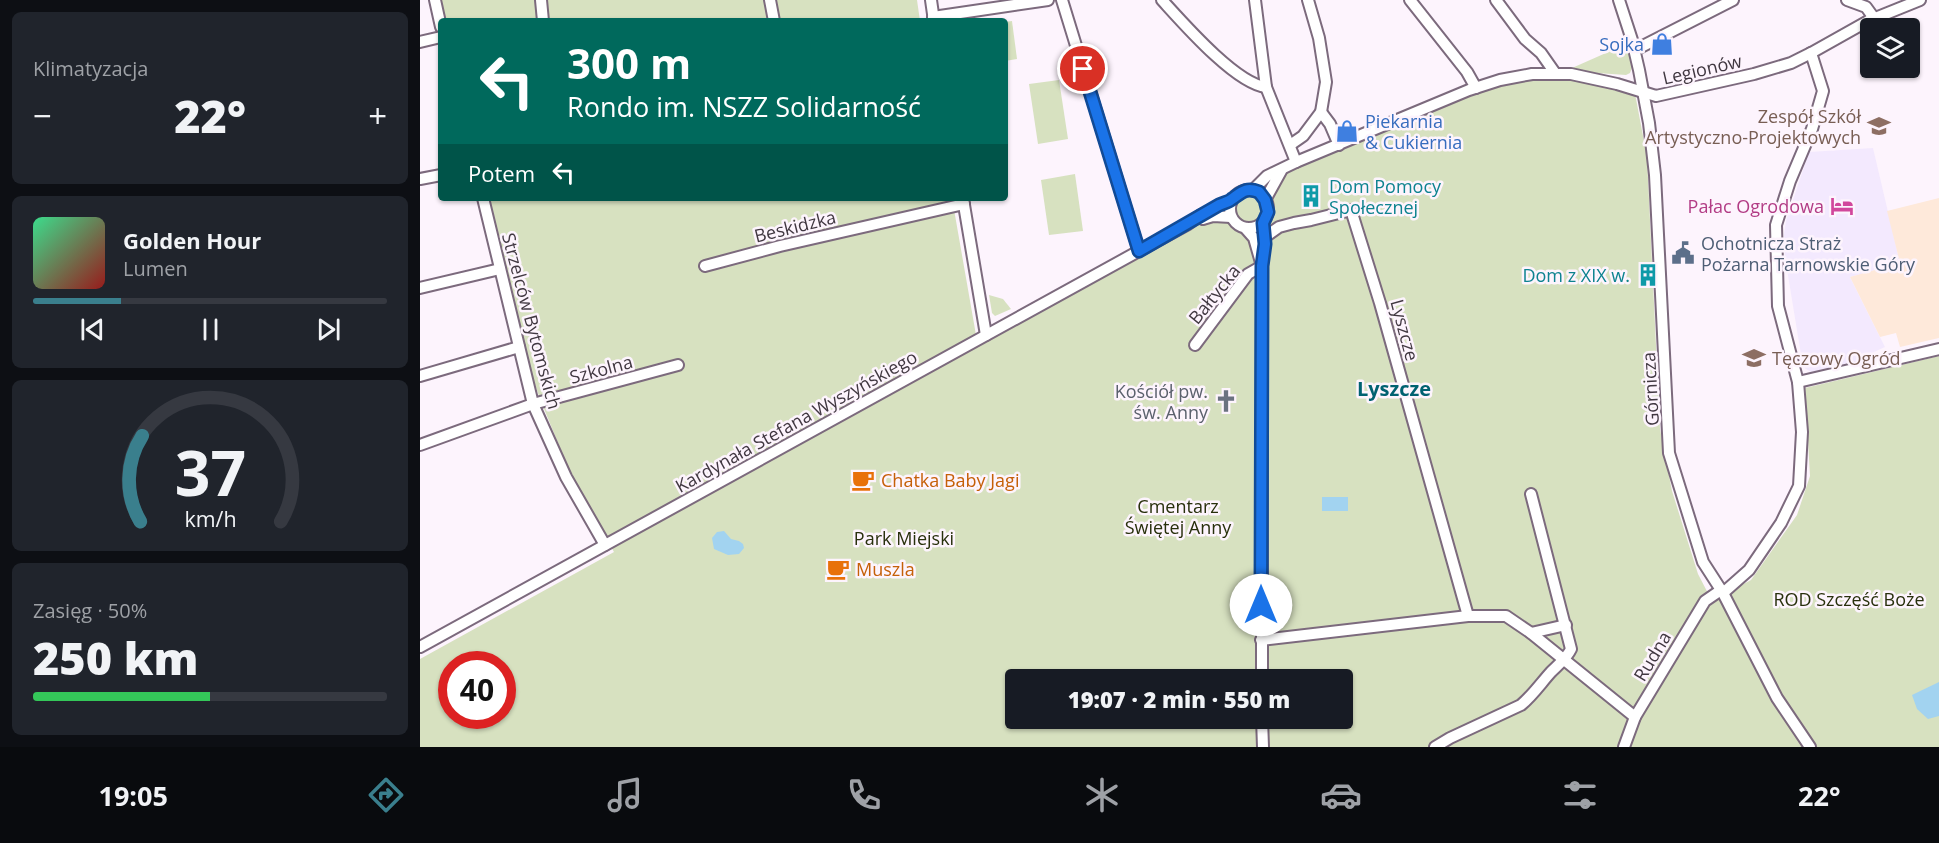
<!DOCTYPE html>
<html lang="pl">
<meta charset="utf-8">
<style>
:root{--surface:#171b24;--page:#20242c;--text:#f1f3f6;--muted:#9ea1a6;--line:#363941;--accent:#3a7f8d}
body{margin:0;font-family:"Open Sans",sans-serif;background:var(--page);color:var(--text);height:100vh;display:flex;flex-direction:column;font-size:22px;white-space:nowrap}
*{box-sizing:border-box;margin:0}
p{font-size:20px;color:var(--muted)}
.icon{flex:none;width:33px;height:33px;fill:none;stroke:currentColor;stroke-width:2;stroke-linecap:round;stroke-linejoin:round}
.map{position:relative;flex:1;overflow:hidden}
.sheet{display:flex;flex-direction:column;gap:12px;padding:12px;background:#0d0f14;width:420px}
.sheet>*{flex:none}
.top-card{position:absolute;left:18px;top:18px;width:570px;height:183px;border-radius:6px;box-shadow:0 2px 4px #0004;background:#00695c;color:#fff;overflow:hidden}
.controls{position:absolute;left:1440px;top:18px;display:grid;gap:12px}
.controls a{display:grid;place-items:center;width:60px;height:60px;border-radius:6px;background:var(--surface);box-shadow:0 2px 4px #0004;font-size:30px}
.speed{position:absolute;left:18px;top:651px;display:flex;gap:12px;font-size:30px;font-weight:700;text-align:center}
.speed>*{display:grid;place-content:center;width:78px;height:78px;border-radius:50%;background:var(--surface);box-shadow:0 2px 4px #0004;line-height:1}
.speed .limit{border:9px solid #d22;background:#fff;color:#111}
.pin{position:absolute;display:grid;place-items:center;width:51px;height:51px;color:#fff;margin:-26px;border:3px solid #fff;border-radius:50%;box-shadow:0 2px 6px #0007}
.me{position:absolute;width:66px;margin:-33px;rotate:0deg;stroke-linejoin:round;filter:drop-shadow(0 0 4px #0008)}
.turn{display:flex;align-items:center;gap:21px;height:126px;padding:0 30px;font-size:27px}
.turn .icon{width:78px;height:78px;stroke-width:2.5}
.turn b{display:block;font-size:42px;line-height:51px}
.then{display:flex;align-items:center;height:57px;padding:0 30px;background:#0003;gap:12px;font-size:22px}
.big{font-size:45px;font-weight:800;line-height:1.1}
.sheet .widget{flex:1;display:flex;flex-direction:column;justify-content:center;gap:9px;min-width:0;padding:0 21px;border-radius:9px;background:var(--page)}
.sheet .dial{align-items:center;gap:0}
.dial svg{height:156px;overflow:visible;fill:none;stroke:var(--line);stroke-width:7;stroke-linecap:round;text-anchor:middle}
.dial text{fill:var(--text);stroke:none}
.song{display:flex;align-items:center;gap:18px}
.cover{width:72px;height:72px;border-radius:9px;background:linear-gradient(135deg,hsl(150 70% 55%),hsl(0 70% 35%))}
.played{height:6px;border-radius:3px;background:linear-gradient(90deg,var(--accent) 25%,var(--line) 25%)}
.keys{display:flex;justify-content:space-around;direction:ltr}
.heat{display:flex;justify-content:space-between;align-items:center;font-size:33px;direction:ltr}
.charge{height:9px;border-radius:4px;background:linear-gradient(90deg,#34c759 50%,var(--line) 0)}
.trip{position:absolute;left:585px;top:669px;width:348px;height:60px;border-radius:6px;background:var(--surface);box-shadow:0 2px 4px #0004;font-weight:800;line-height:60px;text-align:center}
.tabs{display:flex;height:96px;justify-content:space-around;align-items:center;background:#090b0e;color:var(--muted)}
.tabs .icon{width:42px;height:42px}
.tabs .on{color:var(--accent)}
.tabs b{font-size:27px;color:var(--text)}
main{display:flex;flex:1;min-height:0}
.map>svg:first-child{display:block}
</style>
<main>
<section class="sheet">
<div class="widget"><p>Klimatyzacja</p>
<div class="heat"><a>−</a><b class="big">22°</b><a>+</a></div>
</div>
<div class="widget">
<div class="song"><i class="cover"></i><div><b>Golden Hour</b><p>Lumen</p></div></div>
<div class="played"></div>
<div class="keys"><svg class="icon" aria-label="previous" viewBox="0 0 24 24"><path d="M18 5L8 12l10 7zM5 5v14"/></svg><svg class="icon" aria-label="pause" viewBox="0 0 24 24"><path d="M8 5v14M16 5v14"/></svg><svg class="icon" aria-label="next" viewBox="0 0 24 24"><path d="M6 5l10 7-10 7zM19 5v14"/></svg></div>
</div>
<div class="widget dial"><svg viewBox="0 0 100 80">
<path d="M14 69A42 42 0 1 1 86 69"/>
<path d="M14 69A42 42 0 0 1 15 25" stroke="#3a7f8d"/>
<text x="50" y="56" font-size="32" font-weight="700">37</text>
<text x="50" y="72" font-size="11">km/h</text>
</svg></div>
<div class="widget"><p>Zasięg · 50%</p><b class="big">250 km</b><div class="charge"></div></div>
</section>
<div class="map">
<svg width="1519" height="747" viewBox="0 0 1519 747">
<rect width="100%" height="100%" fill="#fdf4fd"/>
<!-- commercial -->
<polygon fill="#f3e9fe" points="1453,148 1480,263 1430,277 1465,347 1454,352 1452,357 1391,372 1383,367 1365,257 1364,235 1366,221 1389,152"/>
<!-- medical -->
<polygon fill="#fee9da" points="1519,198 1519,338 1480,347 1476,333 1460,337 1430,277 1480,263 1467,211"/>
<!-- green -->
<g fill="#d7e1c0" fill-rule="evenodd">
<polygon points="18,0 497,0 500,21 23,21"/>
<polygon points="592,21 597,59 585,61 585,22"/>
<path d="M1490,34l8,5c4,8 0,15 -8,16z"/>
<polygon points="1204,45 1209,46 1213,65 1210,73 1206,75 1177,73 1152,68"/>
<path d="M1147,70l66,13 14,74 13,272 12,62 26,83 14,27 39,-21 46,-65 13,-39 -5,-88 134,-32v391h-1519v-88l194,-107 -40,-70 -34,-83 -26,-76 -29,-125h467l24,137 320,-176 164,-69 51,-19zM32,664h50v52h-50zM596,680h326v38h-326z"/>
<polygon points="639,80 648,139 618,144 609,84"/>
<polygon points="655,174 663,231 629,235 621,180"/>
<polygon points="569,295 583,299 591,309 575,316 572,313"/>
</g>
<!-- water -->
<g fill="#a2d3f0">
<rect x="902" y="497" width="26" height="14"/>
<polygon points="304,531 311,539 319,541 323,544 324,548 319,554 308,555 294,549 292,538 297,532"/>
<polygon points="1519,682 1519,716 1508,719 1497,709 1492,695"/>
</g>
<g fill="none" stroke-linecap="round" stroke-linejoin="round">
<!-- minor casing -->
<g stroke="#7c6a7d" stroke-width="14">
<g id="minor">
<polyline points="15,0 21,27"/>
<polyline points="121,0 123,21"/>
<polyline points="350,0 354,21"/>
<polyline points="511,0 514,21"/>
<polyline points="642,0 719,251"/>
<path d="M742,0c21,23 74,84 104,87"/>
<polyline points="835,0 846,87 876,162"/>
<polyline points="990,0 1047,72 1056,88"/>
<polyline points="1076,0 1105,39 1121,53 1135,73"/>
<polyline points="1199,0 1212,40 1219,70 1229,123 1235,175 1249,453 1283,562 1303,593 1357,698 1390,747"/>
<polyline points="1427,0 1446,7 1454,18"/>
<polyline points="513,17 628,0"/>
<polyline points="0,42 21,37"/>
<polyline points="1215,50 1313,0"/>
<polyline points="901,112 910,124 919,145"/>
<polyline points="870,145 883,136 901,112 906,82 899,38 888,0"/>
<polyline points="0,179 21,175"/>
<circle cx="829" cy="209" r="19"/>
<polyline points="833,190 847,176 876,162 1049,90 1080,80 1112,74 1151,74 1197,84 1236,96 1334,74 1371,63 1391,53 1448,21 1500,0"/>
<polyline points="63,198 113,404 146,477 185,545"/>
<polyline points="543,199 566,335"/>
<polyline points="845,200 861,171"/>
<polyline points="783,219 793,216 811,217"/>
<polyline points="826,229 834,238 842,266 842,680"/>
<polyline points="845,237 859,227 874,223 891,220 931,210 960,303 1048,616"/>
<polyline points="285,266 360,246 544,204"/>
<polyline points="0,288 80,269"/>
<polyline points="775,345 828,274 842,266"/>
<polyline points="0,376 99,347"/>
<polyline points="1378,382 1519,349"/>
<polyline points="0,445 113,404 258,365"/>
<polyline points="1303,593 1329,570 1361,523 1379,486 1382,432 1378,382 1358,306 1356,225 1370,181 1392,129 1403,91 1391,53"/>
<polyline points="1111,633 1146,625"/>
<polyline points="841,640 1048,616 1086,616 1111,633 1215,717"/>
<polyline points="0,647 768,224 781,215 812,200"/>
<polyline points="842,718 843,747"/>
<path d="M1015,747l15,-9 71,-33c12,-10 20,-22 30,-33 7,-7 16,-14 20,-23l-40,-155"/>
<polyline points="1204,747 1215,717 1285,601 1301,590"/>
</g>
</g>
<!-- minor -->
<use href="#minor" stroke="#fff" stroke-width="10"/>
</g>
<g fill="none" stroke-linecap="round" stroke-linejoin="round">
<!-- route casing -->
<g stroke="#114b97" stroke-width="15">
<path id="route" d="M663,69l56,182 80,-46c4,-2 10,-3 13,-6 10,-7 14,-12 27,-7l6,8 3,12 -5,11 2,21 -3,22 -1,339"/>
</g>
<!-- route -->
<use href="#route" stroke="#1a73e8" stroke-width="10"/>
</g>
<!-- icons -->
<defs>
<g id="shop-bare" transform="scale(1.8)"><path d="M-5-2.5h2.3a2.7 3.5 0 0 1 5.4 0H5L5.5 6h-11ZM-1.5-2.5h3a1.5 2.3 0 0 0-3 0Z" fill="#3f7fe0" stroke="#fdf4fd" stroke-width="2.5" paint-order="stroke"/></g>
<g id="school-bare" transform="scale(1.8)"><path d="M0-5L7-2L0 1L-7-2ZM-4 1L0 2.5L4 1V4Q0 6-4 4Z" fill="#8d6e63" stroke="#fdf4fd" stroke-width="2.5" paint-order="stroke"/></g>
<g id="building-bare" transform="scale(1.8)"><path d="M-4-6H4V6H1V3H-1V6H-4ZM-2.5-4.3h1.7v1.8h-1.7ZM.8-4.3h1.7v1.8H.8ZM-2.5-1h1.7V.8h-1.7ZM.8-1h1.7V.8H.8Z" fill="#0f9aa8" stroke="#fdf4fd" stroke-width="2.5" paint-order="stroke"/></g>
<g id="hotel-bare" transform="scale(1.8)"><path d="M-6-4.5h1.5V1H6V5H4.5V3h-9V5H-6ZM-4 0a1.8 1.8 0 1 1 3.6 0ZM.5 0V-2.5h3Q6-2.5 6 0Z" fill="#d1479c" stroke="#fdf4fd" stroke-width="2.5" paint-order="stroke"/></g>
<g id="civic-bare" transform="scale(1.8)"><path d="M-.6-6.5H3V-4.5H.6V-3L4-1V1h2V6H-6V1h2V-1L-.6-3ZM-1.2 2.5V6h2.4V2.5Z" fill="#5c6f8a" stroke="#fdf4fd" stroke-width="2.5" paint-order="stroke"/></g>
<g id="church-bare" transform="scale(1.8)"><path d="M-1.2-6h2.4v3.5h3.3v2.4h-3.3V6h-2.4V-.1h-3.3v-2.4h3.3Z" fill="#6b7280" stroke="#fdf4fd" stroke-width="2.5" paint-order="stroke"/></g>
<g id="cafe-bare" transform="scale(1.8)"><path d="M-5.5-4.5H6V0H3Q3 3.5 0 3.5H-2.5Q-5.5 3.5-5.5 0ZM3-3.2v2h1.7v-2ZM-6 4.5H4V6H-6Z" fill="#e8710a" stroke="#fdf4fd" stroke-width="2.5" paint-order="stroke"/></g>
</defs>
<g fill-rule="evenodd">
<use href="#shop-bare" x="1242" y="44"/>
<use href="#school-bare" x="1459" y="126"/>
<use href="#shop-bare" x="927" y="131"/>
<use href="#building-bare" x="891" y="196"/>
<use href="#hotel-bare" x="1422" y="206"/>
<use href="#civic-bare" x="1263" y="253"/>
<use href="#building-bare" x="1228" y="275"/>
<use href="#school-bare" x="1334" y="358"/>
<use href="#church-bare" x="806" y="401"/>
<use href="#cafe-bare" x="443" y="480"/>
<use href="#cafe-bare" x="418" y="569"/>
</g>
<g text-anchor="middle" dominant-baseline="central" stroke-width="5" stroke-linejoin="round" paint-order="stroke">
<!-- shop labels -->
<g font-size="18" fill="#366cbe" stroke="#fdf4fd" text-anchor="end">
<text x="1224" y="44">Sojka</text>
<text x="945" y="121" text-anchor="start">Piekarnia<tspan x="945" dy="21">&amp; Cukiernia</tspan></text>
</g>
<!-- street labels -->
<g font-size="18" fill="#413841" stroke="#fdf4fd">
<text transform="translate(1282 69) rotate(-13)">Legionów</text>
<text transform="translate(375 226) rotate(-14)">Beskidzka</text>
<text transform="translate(794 294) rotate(-51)">Bałtycka</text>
<text transform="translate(112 321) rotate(75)">Strzelców Bytomskich</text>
<text transform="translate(985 330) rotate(75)">Lyszcze</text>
<text transform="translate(181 369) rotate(-15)">Szkolna</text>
<text transform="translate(1230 389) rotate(-93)">Górnicza</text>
<text transform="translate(376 421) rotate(-29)">Kardynała Stefana Wyszyńskiego</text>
<text transform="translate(1232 656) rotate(-59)">Rudna</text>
</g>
<!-- education labels -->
<g font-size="18" fill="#785e54" stroke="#fdf4fd" text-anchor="end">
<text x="1441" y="116">Zespół Szkół<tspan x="1441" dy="21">Artystyczno-Projektowych</tspan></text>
<text x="1352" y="358" text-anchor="start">Tęczowy Ogród</text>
</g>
<!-- culture labels -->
<g font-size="18" fill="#0d838f" stroke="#fdf4fd" text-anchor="start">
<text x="909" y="186">Dom Pomocy<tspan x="909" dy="21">Społecznej</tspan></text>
<text x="1210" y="275" text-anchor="end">Dom z XIX w.</text>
</g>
<!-- hotel labels -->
<g font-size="18" fill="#b23c85" stroke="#fdf4fd" text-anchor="end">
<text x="1404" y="206">Pałac Ogrodowa</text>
</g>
<!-- service labels -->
<g font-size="18" fill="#4e5e75" stroke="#fdf4fd" text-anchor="start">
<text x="1281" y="243">Ochotnicza Straż<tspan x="1281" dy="21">Pożarna Tarnowskie Góry</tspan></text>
</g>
<!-- worship labels -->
<g font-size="18" fill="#5b616d" stroke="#fdf4fd" text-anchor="end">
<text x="788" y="391">Kościół pw.<tspan x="788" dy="21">św. Anny</tspan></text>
</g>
<!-- food labels -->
<g font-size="18" fill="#c56008" stroke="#fdf4fd" text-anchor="start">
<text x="461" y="480">Chatka Baby Jagi</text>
<text x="436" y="569">Muszla</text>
</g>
<!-- park labels -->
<g font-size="18" fill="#28300c" stroke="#fdf4fd">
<text x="758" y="506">Cmentarz<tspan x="758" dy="21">Świętej Anny</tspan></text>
<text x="484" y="538">Park Miejski</text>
<text x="1429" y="599">ROD Szczęść Boże</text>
</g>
<!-- neighbourhood labels -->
<g font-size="20" font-weight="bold" fill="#006271" stroke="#fdf4fd">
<text x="974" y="388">Lyszcze</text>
</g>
</g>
</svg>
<div class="controls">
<a><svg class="icon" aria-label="layers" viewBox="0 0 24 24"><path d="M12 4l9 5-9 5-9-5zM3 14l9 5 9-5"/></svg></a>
</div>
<div class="speed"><div class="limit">40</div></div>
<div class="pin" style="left:663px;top:69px;background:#d93025"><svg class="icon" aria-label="arrive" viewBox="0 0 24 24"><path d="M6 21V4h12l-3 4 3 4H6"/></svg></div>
<svg class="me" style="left:841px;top:605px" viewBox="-20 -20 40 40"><circle r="19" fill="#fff"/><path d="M0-13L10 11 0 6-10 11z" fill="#1a73e8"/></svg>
<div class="trip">19:07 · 2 min · 550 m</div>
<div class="top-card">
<div class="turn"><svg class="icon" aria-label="left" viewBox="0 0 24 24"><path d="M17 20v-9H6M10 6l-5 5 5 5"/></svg><div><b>300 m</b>Rondo im. NSZZ Solidarność</div></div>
<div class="then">Potem<svg class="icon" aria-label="left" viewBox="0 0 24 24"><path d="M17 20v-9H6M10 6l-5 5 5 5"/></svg></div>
</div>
</div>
</main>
<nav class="tabs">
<b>19:05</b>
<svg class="icon on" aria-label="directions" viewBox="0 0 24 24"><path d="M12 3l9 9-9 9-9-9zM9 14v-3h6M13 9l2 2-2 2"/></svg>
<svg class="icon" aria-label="music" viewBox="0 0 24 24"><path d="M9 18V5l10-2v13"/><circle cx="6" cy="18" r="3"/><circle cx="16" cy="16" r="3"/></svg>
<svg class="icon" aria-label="phone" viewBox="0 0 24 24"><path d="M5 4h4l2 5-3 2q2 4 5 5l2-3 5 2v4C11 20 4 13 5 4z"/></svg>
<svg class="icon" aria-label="climate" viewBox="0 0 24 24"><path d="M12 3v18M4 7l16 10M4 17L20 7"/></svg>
<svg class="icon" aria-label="car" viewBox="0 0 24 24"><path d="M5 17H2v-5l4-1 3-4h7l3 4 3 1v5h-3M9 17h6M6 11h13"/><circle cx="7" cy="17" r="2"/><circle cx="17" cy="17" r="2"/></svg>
<svg class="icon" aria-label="filters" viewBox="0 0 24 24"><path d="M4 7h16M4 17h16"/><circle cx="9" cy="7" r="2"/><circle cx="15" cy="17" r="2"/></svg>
<b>22°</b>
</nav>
